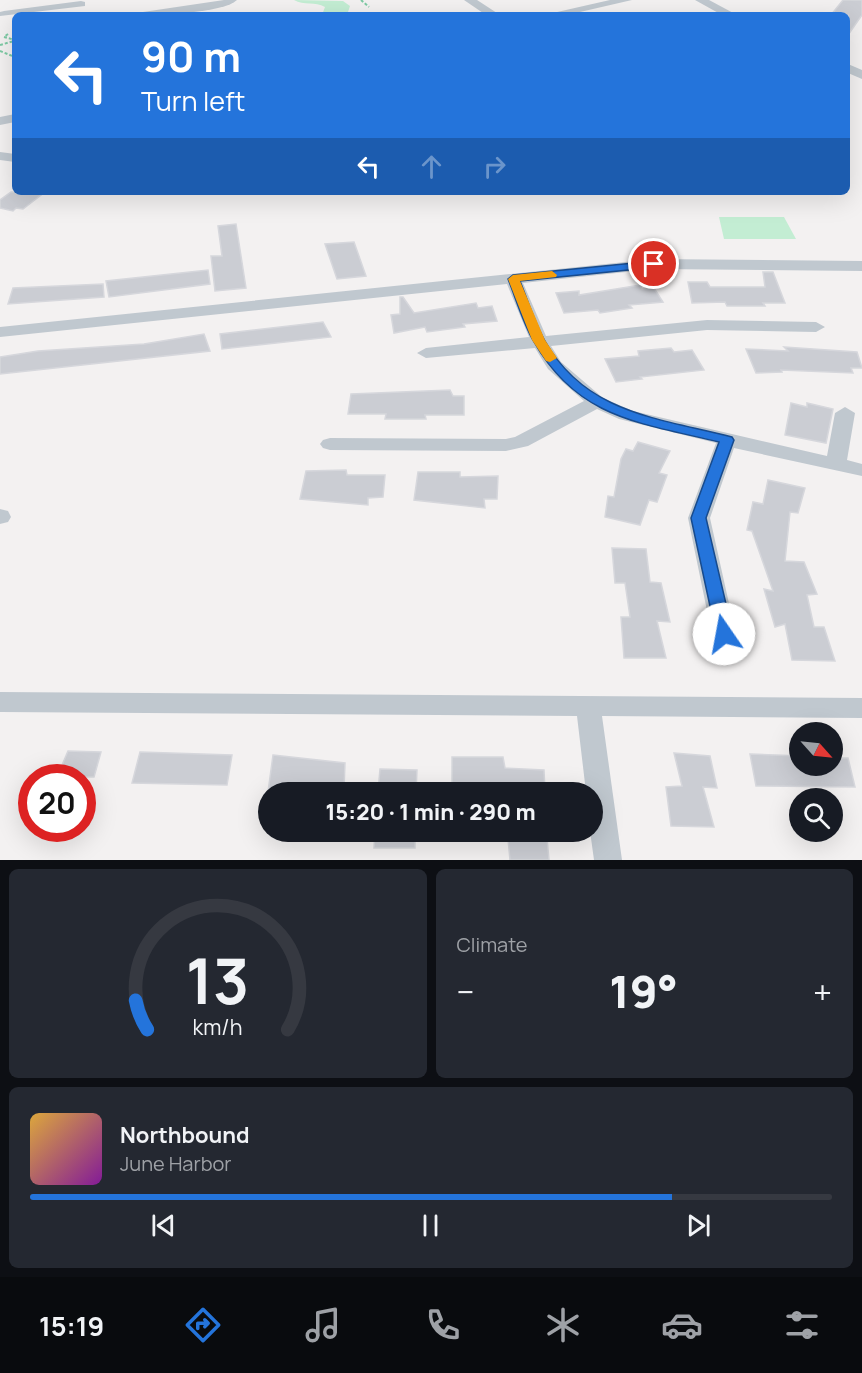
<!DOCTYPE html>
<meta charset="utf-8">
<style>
:root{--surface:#171b24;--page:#242831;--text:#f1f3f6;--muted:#9ea1a6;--line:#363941;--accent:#2474db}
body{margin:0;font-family:Manrope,sans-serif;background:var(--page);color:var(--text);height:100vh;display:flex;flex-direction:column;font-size:22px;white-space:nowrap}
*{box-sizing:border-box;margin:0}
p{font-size:20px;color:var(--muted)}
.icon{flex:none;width:33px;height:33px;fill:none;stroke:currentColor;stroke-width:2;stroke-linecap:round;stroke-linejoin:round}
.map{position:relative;height:860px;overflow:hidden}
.details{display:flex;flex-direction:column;gap:9px;padding:9px;background:#0d0f14;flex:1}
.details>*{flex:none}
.banner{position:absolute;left:12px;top:12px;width:838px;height:183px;border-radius:9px;box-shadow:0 6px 24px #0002;background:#2474db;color:#fff;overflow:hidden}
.needle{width:39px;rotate:117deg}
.fabs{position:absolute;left:789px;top:722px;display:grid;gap:12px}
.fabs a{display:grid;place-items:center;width:54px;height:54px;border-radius:50%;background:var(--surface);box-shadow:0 6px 24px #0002;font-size:30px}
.speed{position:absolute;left:18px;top:764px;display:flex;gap:12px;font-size:30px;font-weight:700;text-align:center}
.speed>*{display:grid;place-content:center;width:78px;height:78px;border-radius:50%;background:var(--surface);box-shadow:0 6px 24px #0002;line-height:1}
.speed .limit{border:9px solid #d22;background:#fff;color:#111}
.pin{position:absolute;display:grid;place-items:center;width:51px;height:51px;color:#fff;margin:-26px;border:3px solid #fff;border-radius:50%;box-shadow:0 2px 6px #0007}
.me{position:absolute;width:66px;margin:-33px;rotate:348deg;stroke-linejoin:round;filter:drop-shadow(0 0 4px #0008)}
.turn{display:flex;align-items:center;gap:21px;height:126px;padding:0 30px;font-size:27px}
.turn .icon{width:78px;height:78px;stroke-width:2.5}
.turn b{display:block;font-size:42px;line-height:51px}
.lanes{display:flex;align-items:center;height:57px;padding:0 30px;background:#0003;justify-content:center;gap:30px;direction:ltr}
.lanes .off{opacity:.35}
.big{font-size:45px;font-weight:800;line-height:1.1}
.details .tile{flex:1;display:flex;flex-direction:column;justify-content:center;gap:9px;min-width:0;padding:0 21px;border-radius:9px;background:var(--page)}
.details .dial{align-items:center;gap:0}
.dial svg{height:156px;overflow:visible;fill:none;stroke:var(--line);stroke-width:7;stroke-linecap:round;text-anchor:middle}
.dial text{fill:var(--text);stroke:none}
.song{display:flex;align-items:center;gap:18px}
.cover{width:72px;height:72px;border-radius:9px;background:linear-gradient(135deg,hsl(40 70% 55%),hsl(290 70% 35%))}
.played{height:6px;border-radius:3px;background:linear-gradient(90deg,var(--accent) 80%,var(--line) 80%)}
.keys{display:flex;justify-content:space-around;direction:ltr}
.heat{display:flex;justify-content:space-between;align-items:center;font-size:33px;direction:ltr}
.details .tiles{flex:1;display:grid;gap:9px;grid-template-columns:1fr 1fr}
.tile:last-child{grid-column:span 2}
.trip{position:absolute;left:258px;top:782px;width:345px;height:60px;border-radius:30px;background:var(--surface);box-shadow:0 6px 24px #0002;font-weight:800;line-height:60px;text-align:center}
.tabs{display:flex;height:96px;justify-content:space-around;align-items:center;background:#090b0e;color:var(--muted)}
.tabs .icon{width:42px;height:42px}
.tabs .selected{color:var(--accent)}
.tabs b{font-size:27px;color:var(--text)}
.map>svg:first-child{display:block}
</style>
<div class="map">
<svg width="862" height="860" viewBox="0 0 862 860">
<rect width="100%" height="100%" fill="#f3f1f1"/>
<!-- green -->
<g fill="#c3edd3">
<path d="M294,0l49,1 7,5 -3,9h-25l3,-8c-10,-6 -21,-1 -31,-7z"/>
<polygon points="719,217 784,217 796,239 724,239"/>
</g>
<!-- building -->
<g fill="#cbcdd3" stroke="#d6d7dc" stroke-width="1.5">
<polygon points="843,0 862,0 862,15 848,35 848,15 831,15"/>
<polygon points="11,192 45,192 23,209 16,208 13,211 0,208 0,200"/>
<polygon points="236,224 246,288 215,291 211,256 222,256 218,226"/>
<polygon points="354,242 366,276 337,279 325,244"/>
<polygon points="208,270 210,284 109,297 106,281"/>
<polygon points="763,272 773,272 785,303 763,303 765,306 727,306 725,302 692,303 688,282 707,282 710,287 765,287"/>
<polygon points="103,284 104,297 8,304 13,288"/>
<polygon points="640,285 642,289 654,288 663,302 629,305 632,308 600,313 598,310 564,313 556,293 579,291 579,295"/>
<polygon points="400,297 403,297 414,313 476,303 478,308 492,306 497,321 463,324 465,327 427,332 425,327 394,333 391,315 400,314"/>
<polygon points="323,322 331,337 222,349 220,334"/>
<polygon points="204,334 210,351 0,374 0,357 38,351 144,344"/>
<polygon points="784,347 857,352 862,368 851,368 853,373 781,370 782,372 756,373 746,349 788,351"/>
<polygon points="671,348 674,352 692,350 704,370 640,377 642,379 616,382 605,359 639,356 638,351"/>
<polygon points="450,390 453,396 464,396 464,415 425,415 426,419 385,419 386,414 348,414 351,394"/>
<polygon points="791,403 807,407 807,403 833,409 826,443 785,435"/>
<polygon points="638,442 670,451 659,473 667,475 657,502 649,500 640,525 605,517 608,496 614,497 621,459 626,449 633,451"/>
<polygon points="346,470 347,475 385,475 383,497 368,498 368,505 300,499 306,471"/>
<polygon points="418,472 460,472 460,477 498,476 497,499 484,499 485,508 414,500"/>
<polygon points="768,480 805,488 798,513 790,512 785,561 804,562 817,594 807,595 814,627 824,627 835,661 792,660 785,624 775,627 764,589 773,591 752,531 747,530 753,502 763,504"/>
<polygon points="612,548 646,549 650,582 661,583 670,622 657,621 666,658 624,658 621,617 630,617 625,583 615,583"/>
<polygon points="68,751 101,752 94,777 57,777"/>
<polygon points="140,752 232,755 227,785 132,783"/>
<polygon points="674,753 710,756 717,788 703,787 714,827 671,826 666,787 682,786"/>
<polygon points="750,754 800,756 800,765 832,765 832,758 848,758 855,787 756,786"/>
<polygon points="273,755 345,763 344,789 268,792"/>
<polygon points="452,757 503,757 505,768 544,770 545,792 452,790"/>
<polygon points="380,769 417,770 416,792 378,792"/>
<polygon points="375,831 415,831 415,848 374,848"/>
<polygon points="547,838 549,860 510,860 508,839"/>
</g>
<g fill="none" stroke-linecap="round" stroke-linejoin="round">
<!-- path -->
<g stroke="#7dcaa4" stroke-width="2" stroke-dasharray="3 2" stroke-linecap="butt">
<polyline points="361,0 369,7"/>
<polyline points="8,34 4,37 15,40"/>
<polyline points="0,45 14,41"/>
<polyline points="0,51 15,57"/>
</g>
<!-- minor -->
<g fill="#c0c8cf" fill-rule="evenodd">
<path d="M224,0h13c-13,13 -79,15 -100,15l6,-3z"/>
<polygon points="464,0 477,0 500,15 486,15"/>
<polygon points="610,0 632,0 567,15 544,15"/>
<polygon points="695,0 709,0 737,15 722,15"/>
<polygon points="81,1 85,2 85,6 0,16 0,12 4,11"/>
<polygon points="848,64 862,70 862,79 848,73"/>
<polygon points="15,114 15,122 0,125 0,117"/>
<polygon points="0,152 15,154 15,162 0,160"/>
<polygon points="654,259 862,261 862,271 654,269 523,283 546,336 707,320 816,322 825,327 816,332 707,330 551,346 561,362 603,398 633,411 827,456 835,413 845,407 855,413 847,460 862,464 862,476 734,448 710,518 736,635 732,641 724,644 716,641 712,635 688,518 716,443 619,419 597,409 528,446 506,451 330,450 323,448 320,444 323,440 330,438 506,439 515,437 584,401 548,369 535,348 426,358 417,353 426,348 529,337 507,284 0,337 0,327"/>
<polygon points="0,509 8,511 11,517 8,522 0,524"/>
<polygon points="0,692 862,698 862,718 602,716 622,860 594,860 590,831 592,792 586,792 577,716 0,712"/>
</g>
</g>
<!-- route -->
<path fill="#2474db" stroke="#174b8e" stroke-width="1.5" d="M654,261l6,3 -2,3 -138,14c8,20 15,42 25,60 41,73 114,77 187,96l2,3 -28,78 27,116 -9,7 -8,-7 -25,-116 28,-76c-78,-19 -141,-23 -185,-100 -11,-19 -18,-43 -26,-63l5,-4z"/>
<!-- slow -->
<polygon fill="#f59e0b" points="552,271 557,275 556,277 520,281 545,340 557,358 550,362 546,361 532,340 508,279 513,275"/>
</svg>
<div class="fabs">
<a><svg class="needle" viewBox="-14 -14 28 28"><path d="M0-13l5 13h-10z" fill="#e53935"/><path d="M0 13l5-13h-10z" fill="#9ea1a6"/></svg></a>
<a><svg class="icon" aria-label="search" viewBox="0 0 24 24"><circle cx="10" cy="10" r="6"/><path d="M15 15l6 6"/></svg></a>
</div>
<div class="speed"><div class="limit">20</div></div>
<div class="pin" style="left:654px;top:264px;background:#d93025"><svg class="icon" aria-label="arrive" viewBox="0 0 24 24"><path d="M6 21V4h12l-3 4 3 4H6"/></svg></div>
<svg class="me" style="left:724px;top:634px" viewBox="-20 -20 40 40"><circle r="19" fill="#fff"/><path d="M0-13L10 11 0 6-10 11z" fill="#2474db"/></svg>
<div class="trip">15:20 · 1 min · 290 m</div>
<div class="banner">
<div class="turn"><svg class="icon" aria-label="left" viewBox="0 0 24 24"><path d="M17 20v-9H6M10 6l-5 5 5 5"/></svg><div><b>90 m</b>Turn left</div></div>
<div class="lanes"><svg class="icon" aria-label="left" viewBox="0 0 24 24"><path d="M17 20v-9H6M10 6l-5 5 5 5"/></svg><svg class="icon off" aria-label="ahead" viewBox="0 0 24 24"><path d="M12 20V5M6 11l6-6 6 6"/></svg><svg class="icon off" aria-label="right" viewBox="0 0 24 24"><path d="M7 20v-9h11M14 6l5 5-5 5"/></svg></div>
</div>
</div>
<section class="details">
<div class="tiles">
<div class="tile dial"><svg viewBox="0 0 100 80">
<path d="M14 69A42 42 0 1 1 86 69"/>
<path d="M14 69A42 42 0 0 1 8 54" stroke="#2474db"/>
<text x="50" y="56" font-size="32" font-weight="700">13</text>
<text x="50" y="72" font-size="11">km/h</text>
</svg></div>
<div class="tile"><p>Climate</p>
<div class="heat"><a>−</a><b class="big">19°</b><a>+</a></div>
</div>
<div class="tile">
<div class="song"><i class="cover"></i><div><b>Northbound</b><p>June Harbor</p></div></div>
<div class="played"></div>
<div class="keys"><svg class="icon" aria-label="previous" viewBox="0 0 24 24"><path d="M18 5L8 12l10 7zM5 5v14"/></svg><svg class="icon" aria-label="pause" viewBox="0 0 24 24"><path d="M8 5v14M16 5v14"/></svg><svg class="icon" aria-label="next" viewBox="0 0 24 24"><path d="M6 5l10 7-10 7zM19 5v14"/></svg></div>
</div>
</div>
</section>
<nav class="tabs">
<b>15:19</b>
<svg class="icon selected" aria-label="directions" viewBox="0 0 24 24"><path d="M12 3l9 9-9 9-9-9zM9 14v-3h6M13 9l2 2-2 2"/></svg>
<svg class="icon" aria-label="music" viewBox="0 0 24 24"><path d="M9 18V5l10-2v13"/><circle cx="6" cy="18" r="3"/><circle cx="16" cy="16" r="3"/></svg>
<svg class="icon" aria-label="phone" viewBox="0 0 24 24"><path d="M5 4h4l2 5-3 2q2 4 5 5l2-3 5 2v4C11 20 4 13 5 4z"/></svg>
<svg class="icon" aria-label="climate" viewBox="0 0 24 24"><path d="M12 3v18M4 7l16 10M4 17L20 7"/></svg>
<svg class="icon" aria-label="car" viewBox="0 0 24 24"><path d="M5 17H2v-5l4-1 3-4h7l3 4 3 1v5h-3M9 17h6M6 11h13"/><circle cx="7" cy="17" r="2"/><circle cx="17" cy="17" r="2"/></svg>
<svg class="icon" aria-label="filters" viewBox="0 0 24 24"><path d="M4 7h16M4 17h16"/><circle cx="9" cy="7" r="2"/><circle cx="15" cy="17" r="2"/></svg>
</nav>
